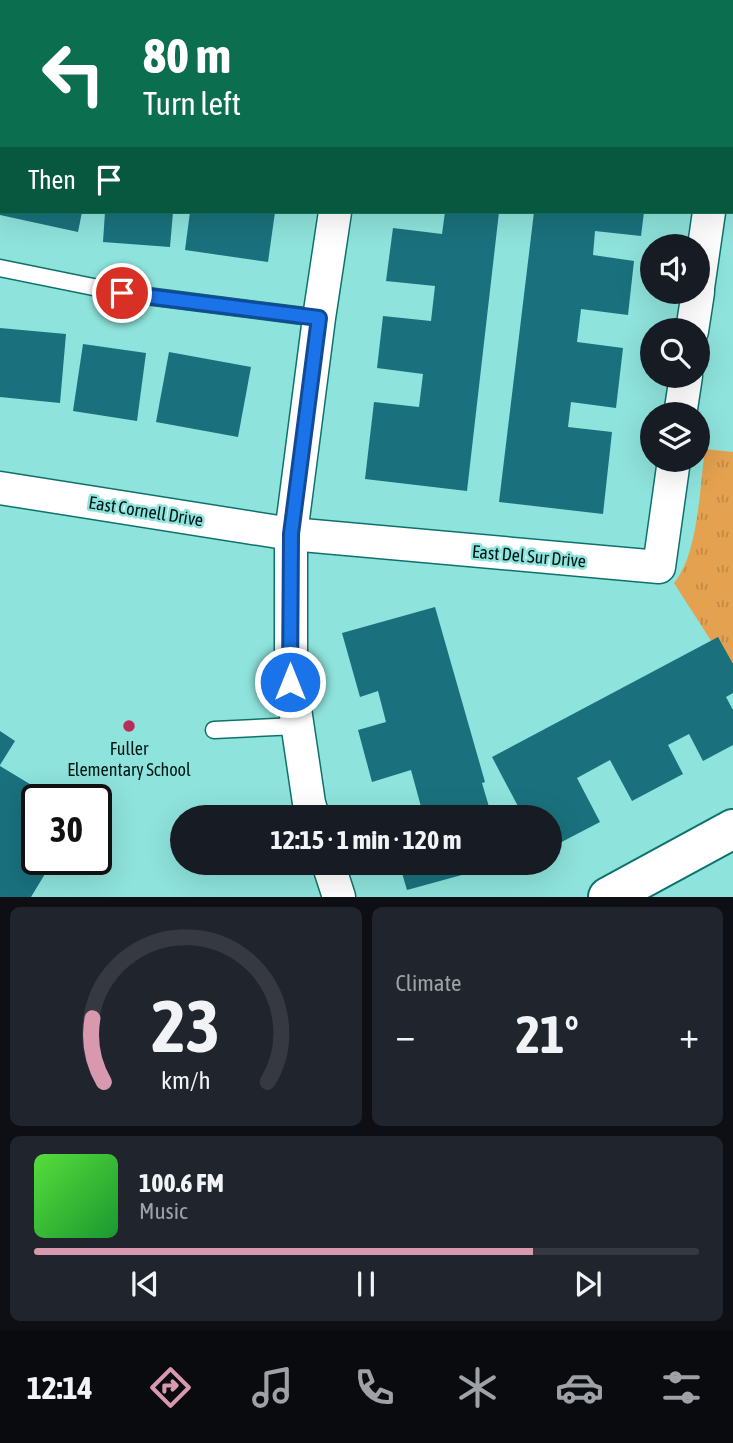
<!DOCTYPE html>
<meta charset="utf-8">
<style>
:root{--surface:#171b24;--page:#20242c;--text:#f1f3f6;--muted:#9ea1a6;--line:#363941;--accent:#d899ae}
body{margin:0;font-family:"Asap Condensed",sans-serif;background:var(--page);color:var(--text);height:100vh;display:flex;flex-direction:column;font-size:26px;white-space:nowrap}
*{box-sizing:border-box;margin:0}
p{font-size:23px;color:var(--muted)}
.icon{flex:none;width:38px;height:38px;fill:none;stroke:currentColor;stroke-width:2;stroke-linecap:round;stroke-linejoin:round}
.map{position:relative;height:897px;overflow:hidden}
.sheet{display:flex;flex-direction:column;gap:10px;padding:10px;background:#0d0f14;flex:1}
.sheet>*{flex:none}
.hud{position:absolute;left:0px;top:0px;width:733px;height:214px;box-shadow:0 7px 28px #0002;background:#0b6e4f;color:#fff;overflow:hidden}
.tools{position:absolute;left:640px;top:234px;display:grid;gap:14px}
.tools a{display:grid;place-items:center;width:70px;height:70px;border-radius:50%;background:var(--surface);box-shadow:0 7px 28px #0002;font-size:35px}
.speed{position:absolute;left:21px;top:784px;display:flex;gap:14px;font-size:35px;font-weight:700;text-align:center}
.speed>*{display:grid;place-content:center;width:91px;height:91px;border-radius:50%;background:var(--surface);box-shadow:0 7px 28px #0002;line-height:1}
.speed .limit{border:4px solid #111;border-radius:10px;background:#fff;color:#111}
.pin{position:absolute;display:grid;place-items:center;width:60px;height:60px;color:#fff;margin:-30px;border:4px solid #fff;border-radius:50%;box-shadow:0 2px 7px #0007}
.me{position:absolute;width:77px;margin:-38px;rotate:0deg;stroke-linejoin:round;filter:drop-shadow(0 0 5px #0008)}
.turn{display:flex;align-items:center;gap:24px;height:147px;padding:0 28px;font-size:32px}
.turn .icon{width:91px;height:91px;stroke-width:2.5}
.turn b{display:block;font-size:49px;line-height:60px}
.then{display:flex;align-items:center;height:66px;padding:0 28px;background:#0003;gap:14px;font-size:26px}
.big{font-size:52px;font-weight:700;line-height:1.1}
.sheet .card{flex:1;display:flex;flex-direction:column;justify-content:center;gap:10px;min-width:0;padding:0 24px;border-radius:10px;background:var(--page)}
.sheet .dial{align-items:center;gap:0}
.dial svg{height:182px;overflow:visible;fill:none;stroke:var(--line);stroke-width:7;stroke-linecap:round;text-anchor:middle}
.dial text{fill:var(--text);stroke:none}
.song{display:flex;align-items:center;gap:21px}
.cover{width:84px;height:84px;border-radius:10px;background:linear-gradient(135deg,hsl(110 70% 55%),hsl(130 70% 35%))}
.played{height:7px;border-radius:4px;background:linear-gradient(90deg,var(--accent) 75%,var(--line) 75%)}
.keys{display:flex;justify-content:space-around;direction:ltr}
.heat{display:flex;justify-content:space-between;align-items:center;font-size:38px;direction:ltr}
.sheet .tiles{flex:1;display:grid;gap:10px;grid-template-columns:1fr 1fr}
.card:last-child{grid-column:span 2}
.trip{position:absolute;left:170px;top:805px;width:392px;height:70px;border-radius:35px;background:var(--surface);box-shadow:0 7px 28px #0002;font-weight:700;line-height:70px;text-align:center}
.tabs{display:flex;height:112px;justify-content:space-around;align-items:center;background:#090b0e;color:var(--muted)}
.tabs .icon{width:49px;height:49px}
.tabs .current{color:var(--accent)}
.tabs b{font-size:32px;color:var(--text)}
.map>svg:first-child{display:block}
</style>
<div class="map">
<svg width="733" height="897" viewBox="0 0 733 897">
<defs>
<pattern id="park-tufts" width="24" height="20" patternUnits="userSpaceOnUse" patternTransform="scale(1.75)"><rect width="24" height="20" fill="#e4a14f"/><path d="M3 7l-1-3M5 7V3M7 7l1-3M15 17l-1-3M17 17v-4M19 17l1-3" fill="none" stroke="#c28a44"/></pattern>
</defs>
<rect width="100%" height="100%" fill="#8ee3dc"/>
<!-- park -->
<path fill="url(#park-tufts)" d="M705,449l28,3v223l-59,-92c24,-27 26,-97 31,-134z"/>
<!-- building -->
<g fill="#1a717d">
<polygon points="0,212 82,212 78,232 0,215"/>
<polygon points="105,212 173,212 170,247 103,242"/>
<polygon points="190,212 275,212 268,262 185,250"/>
<polygon points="445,212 499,212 467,491 365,479 374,402 419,407 423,374 377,368 383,316 431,321 435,286 386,281 393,228 442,234"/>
<polygon points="534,212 644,212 641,236 595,231 593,255 634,261 628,315 581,309 577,342 623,348 616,408 571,402 568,427 612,432 603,514 499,502"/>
<polygon points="0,328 66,334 60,403 0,397"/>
<polygon points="83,344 146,353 137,421 73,411"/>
<polygon points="169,352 251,367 238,437 156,422"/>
<polygon points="435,607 485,782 482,783 492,817 415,817 423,814 411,770 372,782 358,730 386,722 378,691 360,697 342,633"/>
<polygon points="718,637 733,664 733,693 726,697 733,710 733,745 703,761 689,734 668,745 683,774 632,801 610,760 577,778 600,822 552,847 550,842 550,817 536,817 531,807 521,812 492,757"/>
<polygon points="0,731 15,741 0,765"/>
<polygon points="0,766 48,795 45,800 37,800 37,812 29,824 37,829 37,859 54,859 31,897 0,897"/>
<polygon points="399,863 501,863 502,864 407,890"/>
</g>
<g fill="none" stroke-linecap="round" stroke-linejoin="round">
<!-- service casing -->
<g stroke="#0e726c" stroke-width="19">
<g id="service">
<polyline points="0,268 123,293 319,318"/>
<polyline points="214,730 297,726"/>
</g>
</g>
<!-- minor casing -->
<g stroke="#0e726c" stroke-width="35">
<g id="minor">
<polyline points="366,2 366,0"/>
<polyline points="732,54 733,44"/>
<polyline points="0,66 2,67"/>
<polyline points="698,288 709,212"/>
<polyline points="692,331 698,292"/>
<polyline points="680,415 686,376"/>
<polyline points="0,488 291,534 659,567 674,460"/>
<polyline points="313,817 309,803 291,682 291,534 319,318 335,212"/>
<polyline points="328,863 339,897"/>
</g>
</g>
<!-- tertiary casing -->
<g stroke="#0e726c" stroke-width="42">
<polyline id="tertiary" points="608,897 733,829"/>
</g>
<!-- service -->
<use href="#service" stroke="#fff" stroke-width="16"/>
<!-- minor -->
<use href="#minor" stroke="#fff" stroke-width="32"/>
<!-- tertiary -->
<use href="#tertiary" stroke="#fff" stroke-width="38"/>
</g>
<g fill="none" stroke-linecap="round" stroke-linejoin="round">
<!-- route casing -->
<g stroke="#114b97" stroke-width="18">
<polyline id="route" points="122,293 319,318 291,534 290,682"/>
</g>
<!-- route -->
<use href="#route" stroke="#1a73e8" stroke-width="12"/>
</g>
<!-- markers -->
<circle fill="#ba2b56" stroke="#8ee3dc" stroke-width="2.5" cx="129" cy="726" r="7"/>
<g text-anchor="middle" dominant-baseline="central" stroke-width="5" stroke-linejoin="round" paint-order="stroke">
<!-- street labels -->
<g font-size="18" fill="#001614" stroke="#8ee3dc">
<text transform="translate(146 511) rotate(9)">East Cornell Drive</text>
<text transform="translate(529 556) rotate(5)">East Del Sur Drive</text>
</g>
<!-- poi labels -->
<g font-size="18" fill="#001614" stroke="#8ee3dc">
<text x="129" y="748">Fuller<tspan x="129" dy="21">Elementary School</tspan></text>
</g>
</g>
</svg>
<div class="tools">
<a><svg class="icon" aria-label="sound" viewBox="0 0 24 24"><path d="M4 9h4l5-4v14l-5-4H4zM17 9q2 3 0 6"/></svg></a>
<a><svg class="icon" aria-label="search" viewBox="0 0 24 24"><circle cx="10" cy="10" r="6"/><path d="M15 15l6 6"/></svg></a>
<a><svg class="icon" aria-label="layers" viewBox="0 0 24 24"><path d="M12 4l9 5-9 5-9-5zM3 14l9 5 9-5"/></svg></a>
</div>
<div class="speed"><div class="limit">30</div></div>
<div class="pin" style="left:122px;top:293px;background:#d93025"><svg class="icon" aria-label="arrive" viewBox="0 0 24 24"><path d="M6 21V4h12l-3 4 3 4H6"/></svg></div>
<svg class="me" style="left:290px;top:682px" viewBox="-20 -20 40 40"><circle r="17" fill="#1a73e8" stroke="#fff" stroke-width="3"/><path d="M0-11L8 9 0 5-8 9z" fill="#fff"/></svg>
<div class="trip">12:15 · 1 min · 120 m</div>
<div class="hud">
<div class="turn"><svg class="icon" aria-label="left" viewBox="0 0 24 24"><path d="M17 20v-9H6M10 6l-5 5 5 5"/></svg><div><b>80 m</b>Turn left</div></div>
<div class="then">Then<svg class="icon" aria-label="arrive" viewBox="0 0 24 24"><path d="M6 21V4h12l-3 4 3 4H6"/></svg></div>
</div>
</div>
<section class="sheet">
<div class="tiles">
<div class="card dial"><svg viewBox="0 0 100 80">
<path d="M14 69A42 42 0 1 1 86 69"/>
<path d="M14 69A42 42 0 0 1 9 41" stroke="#d899ae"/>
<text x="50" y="56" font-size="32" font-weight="700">23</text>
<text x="50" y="72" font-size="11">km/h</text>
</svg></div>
<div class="card"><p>Climate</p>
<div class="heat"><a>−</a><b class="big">21°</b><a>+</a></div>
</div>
<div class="card">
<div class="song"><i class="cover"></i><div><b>100.6 FM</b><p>Music</p></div></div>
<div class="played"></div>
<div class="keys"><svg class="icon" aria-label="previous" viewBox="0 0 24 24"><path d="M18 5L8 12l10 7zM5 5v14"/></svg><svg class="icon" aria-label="pause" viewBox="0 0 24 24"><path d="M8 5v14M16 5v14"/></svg><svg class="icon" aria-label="next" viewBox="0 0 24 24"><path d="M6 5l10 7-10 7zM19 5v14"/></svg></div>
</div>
</div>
</section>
<nav class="tabs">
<b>12:14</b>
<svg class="icon current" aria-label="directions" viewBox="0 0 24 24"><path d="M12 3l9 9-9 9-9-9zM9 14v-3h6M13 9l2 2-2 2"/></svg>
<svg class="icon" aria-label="music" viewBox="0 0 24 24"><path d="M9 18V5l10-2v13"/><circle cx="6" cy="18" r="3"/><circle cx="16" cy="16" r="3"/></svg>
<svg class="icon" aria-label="phone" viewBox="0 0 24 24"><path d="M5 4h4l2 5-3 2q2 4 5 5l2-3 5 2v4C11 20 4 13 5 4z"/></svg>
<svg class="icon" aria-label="climate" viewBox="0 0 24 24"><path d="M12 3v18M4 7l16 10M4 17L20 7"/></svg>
<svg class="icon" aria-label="car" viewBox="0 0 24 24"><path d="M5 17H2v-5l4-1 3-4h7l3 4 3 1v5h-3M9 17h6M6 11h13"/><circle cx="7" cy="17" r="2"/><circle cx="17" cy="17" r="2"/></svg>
<svg class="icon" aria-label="filters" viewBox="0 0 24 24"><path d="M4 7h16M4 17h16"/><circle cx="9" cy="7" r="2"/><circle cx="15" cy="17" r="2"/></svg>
</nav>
